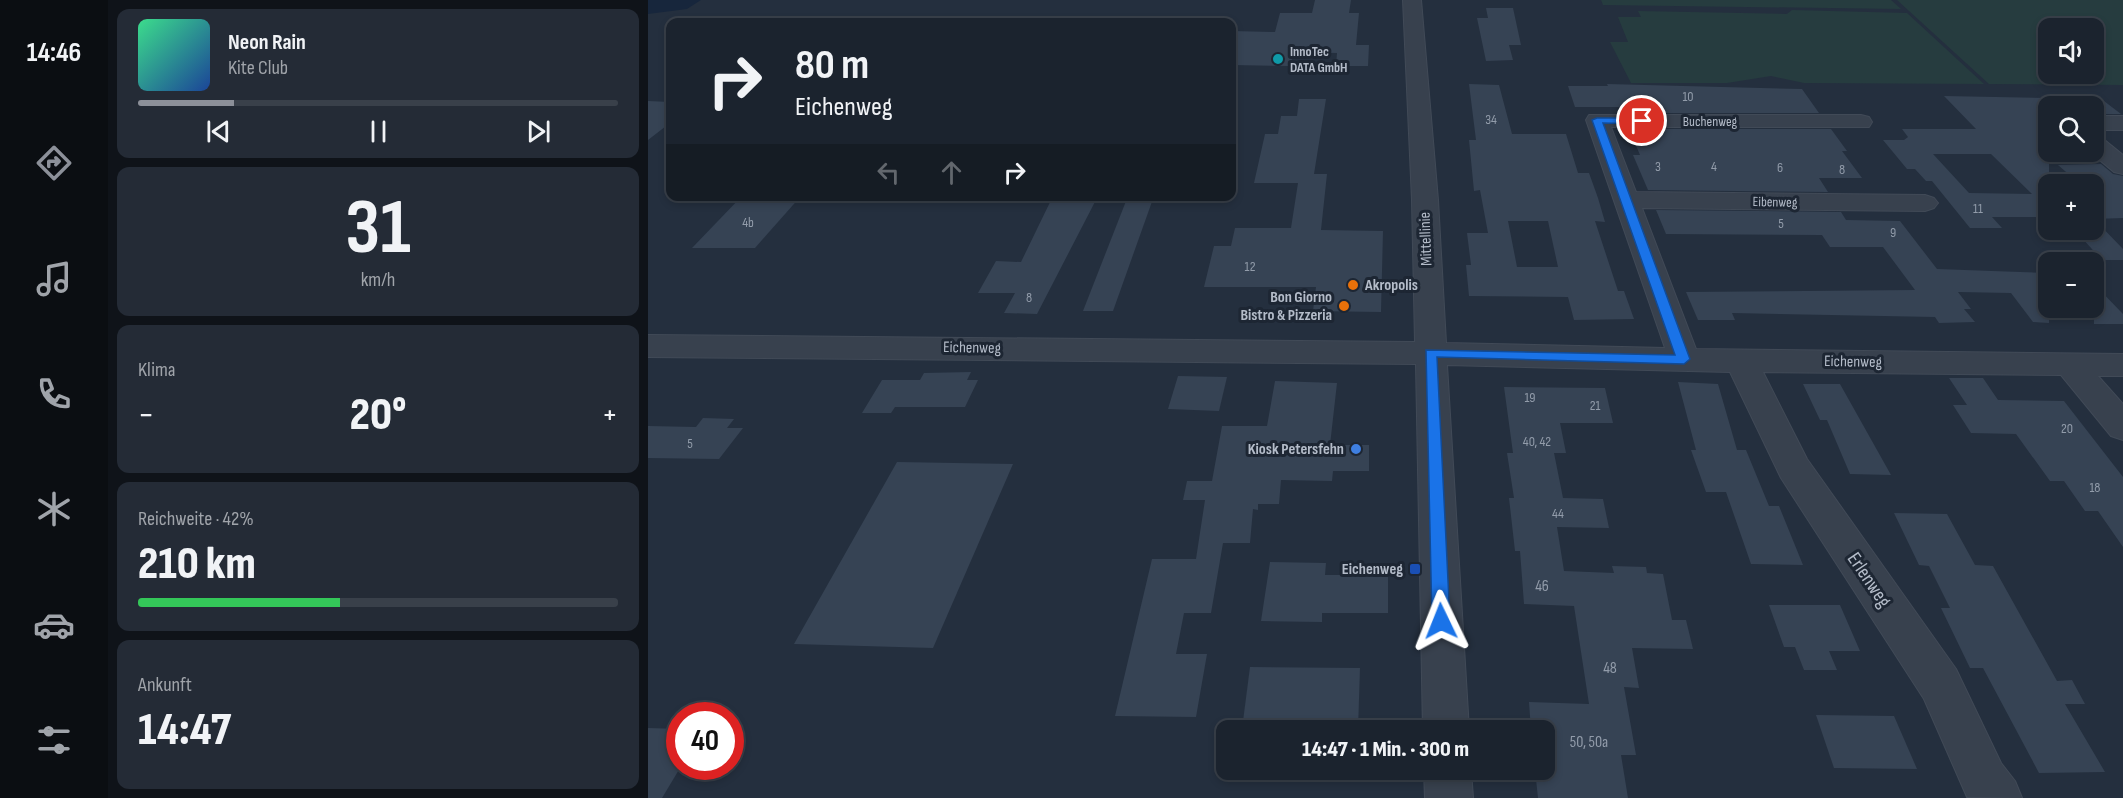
<!DOCTYPE html>
<html lang="de">
<meta charset="utf-8">
<style>
:root{--surface:#1b232e;--page:#242b36;--text:#f1f3f6;--muted:#a0a4aa;--line:#39404a;--accent:#8c9099}
body{margin:0;font-family:"Sofia Sans Condensed",sans-serif;background:var(--page);color:var(--text);height:100vh;display:flex;flex-direction:column;font-size:22px;white-space:nowrap}
*{box-sizing:border-box;margin:0}
p{font-size:20px;color:var(--muted)}
.icon{flex:none;width:33px;height:33px;fill:none;stroke:currentColor;stroke-width:2;stroke-linecap:round;stroke-linejoin:round}
.map{position:relative;flex:1;overflow:hidden}
.side{display:flex;flex-direction:column;gap:9px;padding:9px;background:#0f1319;width:540px}
.side>*{flex:none}
.top-card{position:absolute;left:18px;top:18px;width:570px;height:183px;border-radius:12px;box-shadow:0 3px 9px #0003,0 0 0 2px var(--line);background:#1b232e;color:var(--text);overflow:hidden}
.buttons{position:absolute;left:1390px;top:18px;display:grid;gap:12px}
.buttons a{display:grid;place-items:center;width:66px;height:66px;border-radius:12px;background:var(--surface);box-shadow:0 3px 9px #0003,0 0 0 2px var(--line);font-size:30px}
.speed{position:absolute;left:18px;top:702px;display:flex;gap:12px;font-size:30px;font-weight:700;text-align:center}
.speed>*{display:grid;place-content:center;width:78px;height:78px;border-radius:50%;background:var(--surface);box-shadow:0 3px 9px #0003,0 0 0 2px var(--line);line-height:1}
.speed .limit{border:9px solid #d22;background:#fff;color:#111}
.pin{position:absolute;display:grid;place-items:center;width:51px;height:51px;color:#fff;margin:-26px;border:3px solid #fff;border-radius:50%;box-shadow:0 2px 6px #0007}
.me{position:absolute;width:66px;margin:-33px;rotate:358deg;stroke-linejoin:round;filter:drop-shadow(0 0 4px #0008)}
.turn{display:flex;align-items:center;gap:21px;height:126px;padding:0 30px;font-size:27px}
.turn .icon{width:78px;height:78px;stroke-width:2.5}
.turn b{display:block;font-size:42px;line-height:51px}
.lanes{display:flex;align-items:center;height:57px;padding:0 30px;background:#0003;justify-content:center;gap:30px;direction:ltr}
.lanes .off{opacity:.35}
.big{font-size:45px;font-weight:800;line-height:1.1}
.side .tile{flex:1;display:flex;flex-direction:column;justify-content:center;gap:9px;min-width:0;padding:0 21px;border-radius:12px;background:var(--page)}
.side .dial{align-items:center;gap:0}
.dial b{font-size:78px;line-height:1}
.song{display:flex;align-items:center;gap:18px}
.cover{width:72px;height:72px;border-radius:9px;background:linear-gradient(135deg,hsl(150 70% 55%),hsl(220 70% 35%))}
.played{height:6px;border-radius:3px;background:linear-gradient(90deg,var(--accent) 20%,var(--line) 20%)}
.keys{display:flex;justify-content:space-around;direction:ltr}
.heat{display:flex;justify-content:space-between;align-items:center;font-size:33px;direction:ltr}
.charge{height:9px;border-radius:4px;background:linear-gradient(90deg,#34c759 42%,var(--line) 0)}
.trip{position:absolute;left:568px;top:720px;width:339px;height:60px;border-radius:12px;background:var(--surface);box-shadow:0 3px 9px #0003,0 0 0 2px var(--line);font-weight:800;line-height:60px;text-align:center}
main{display:flex;flex:1;min-height:0}
.tab-bar{display:flex;flex-direction:column;width:108px;justify-content:space-around;align-items:center;background:#0b0e12;color:var(--muted)}
.tab-bar .icon{width:42px;height:42px}
.tab-bar .current{color:var(--accent)}
.tab-bar b{font-size:27px;color:var(--text)}
.map>svg:first-child{display:block}
</style>
<main>
<nav class="tab-bar">
<b>14:46</b>
<svg class="icon current" aria-label="directions" viewBox="0 0 24 24"><path d="M12 3l9 9-9 9-9-9zM9 14v-3h6M13 9l2 2-2 2"/></svg>
<svg class="icon" aria-label="music" viewBox="0 0 24 24"><path d="M9 18V5l10-2v13"/><circle cx="6" cy="18" r="3"/><circle cx="16" cy="16" r="3"/></svg>
<svg class="icon" aria-label="phone" viewBox="0 0 24 24"><path d="M5 4h4l2 5-3 2q2 4 5 5l2-3 5 2v4C11 20 4 13 5 4z"/></svg>
<svg class="icon" aria-label="climate" viewBox="0 0 24 24"><path d="M12 3v18M4 7l16 10M4 17L20 7"/></svg>
<svg class="icon" aria-label="car" viewBox="0 0 24 24"><path d="M5 17H2v-5l4-1 3-4h7l3 4 3 1v5h-3M9 17h6M6 11h13"/><circle cx="7" cy="17" r="2"/><circle cx="17" cy="17" r="2"/></svg>
<svg class="icon" aria-label="filters" viewBox="0 0 24 24"><path d="M4 7h16M4 17h16"/><circle cx="9" cy="7" r="2"/><circle cx="15" cy="17" r="2"/></svg>
</nav>
<section class="side">
<div class="tile">
<div class="song"><i class="cover"></i><div><b>Neon Rain</b><p>Kite Club</p></div></div>
<div class="played"></div>
<div class="keys"><svg class="icon" aria-label="previous" viewBox="0 0 24 24"><path d="M18 5L8 12l10 7zM5 5v14"/></svg><svg class="icon" aria-label="pause" viewBox="0 0 24 24"><path d="M8 5v14M16 5v14"/></svg><svg class="icon" aria-label="next" viewBox="0 0 24 24"><path d="M6 5l10 7-10 7zM19 5v14"/></svg></div>
</div>
<div class="tile dial"><b>31</b><p>km/h</p></div>
<div class="tile"><p>Klima</p>
<div class="heat"><a>−</a><b class="big">20°</b><a>+</a></div>
</div>
<div class="tile"><p>Reichweite · 42%</p><b class="big">210 km</b><div class="charge"></div></div>
<div class="tile"><p>Ankunft</p><b class="big">14:47</b></div>
</section>
<div class="map">
<svg width="1475" height="798" viewBox="0 0 1475 798">
<rect width="100%" height="100%" fill="#242f3e"/>
<!-- green -->
<g fill="#263c3f" fill-rule="evenodd">
<polygon points="953,0 1243,0 1253,9 955,5"/>
<path d="M1249,0h226v85l-134,-1zM1401,28h45v46h-45z"/>
<polygon points="1144,10 1259,13 1336,84 1156,83 1123,76 1079,83 983,83 962,42 980,42 970,17 993,17 990,11 1139,14"/>
</g>
<!-- water -->
<polygon fill="#17263c" points="0,0 53,0 39,9 0,14"/>
<!-- building -->
<g fill="#364354" fill-rule="evenodd">
<polygon points="667,0 703,0 701,13 711,13 708,45 721,45 720,66 688,66 689,53 646,52 642,66 584,65 584,31 627,32 632,13 664,13"/>
<polygon points="838,8 865,8 873,45 861,45 865,60 838,61 829,18 840,18"/>
<path d="M821,84l30,1 13,49h54l12,39h11l9,25 7,24 -10,-1 23,70h6l10,28 -60,1 -6,-23 -99,-1 -3,-31h5l-4,-32h21l-8,-43 -6,1 -5,-51h7zM860,221h40l10,46h-41z"/>
<polygon points="959,84 1154,89 1171,113 974,113 971,107 927,107 920,86 960,86"/>
<path d="M1296,96l105,2v119h-57l10,11h-32l-38,-47h-6l-11,-12h-8l-24,-29h21l4,-3 -6,-8h74zM1285,154h58l41,40 -63,-1z"/>
<polygon points="1417,98 1452,98 1473,114 1446,114 1446,106 1428,106"/>
<polygon points="651,99 678,99 666,174 679,174 673,230 735,231 733,312 665,311 668,287 556,287 566,246 583,246 587,228 643,228 650,183 606,183 617,134 630,134 633,116 649,116"/>
<polygon points="0,101 22,102 22,123 0,140"/>
<polygon points="981,129 1183,129 1199,151 1194,151 1214,178 1171,178 1180,192 1000,190 985,155 992,155"/>
<polygon points="1453,164 1465,174 1475,176 1475,218 1446,219 1446,184 1432,184 1410,165"/>
<polygon points="94,196 153,196 107,248 44,248"/>
<polygon points="405,196 450,196 389,314 356,313 367,293 330,293 348,261 373,262"/>
<polygon points="480,196 506,196 465,311 435,311"/>
<polygon points="1008,210 1193,212 1198,220 1252,221 1289,269 1401,273 1401,323 1385,322 1363,293 1310,292 1323,309 1316,309 1327,322 1291,323 1287,317 1084,313 1087,320 1050,320 1038,292 1267,290 1235,247 1182,247 1174,235 1018,234"/>
<polygon points="1446,219 1475,249 1475,260 1454,260 1433,237 1446,237"/>
<polygon points="1446,284 1475,314 1475,324 1446,324"/>
<polygon points="323,372 319,380 330,380 317,407 247,407 243,413 214,413 234,380 272,380 276,373"/>
<polygon points="530,376 579,377 571,411 520,409"/>
<polygon points="1301,378 1335,378 1350,400 1416,401 1475,477 1475,547 1450,511 1437,511 1416,481 1402,481 1368,434 1323,433 1305,405 1319,405"/>
<polygon points="627,381 689,383 682,445 721,445 721,471 685,471 684,481 633,480 631,504 610,504 610,510 605,509 602,543 575,543 563,613 536,613 528,654 559,654 548,717 467,716 504,559 548,559 557,500 535,500 539,481 564,481 574,426 619,426"/>
<polygon points="1030,382 1070,384 1089,450 1098,450 1121,506 1131,506 1155,565 1103,564 1078,492 1058,492 1043,450 1048,450"/>
<polygon points="1155,384 1192,384 1243,475 1202,474 1179,420 1172,420"/>
<polygon points="856,387 957,388 965,423 912,423 918,453 906,453 915,498 955,499 961,528 909,527 916,571 966,573 964,566 998,567 999,573 1015,574 1024,620 1038,620 1045,649 984,648 991,688 976,687 988,755 973,755 980,798 890,798 887,770 897,770 897,730 883,730 881,702 941,704 926,606 876,604 872,551 867,551 861,498 866,498 859,453 865,453"/>
<polygon points="55,418 86,419 79,428 95,428 71,459 0,458 0,426 48,427"/>
<polygon points="249,462 365,464 285,648 146,644"/>
<polygon points="1246,513 1299,514 1327,565 1345,566 1409,681 1424,680 1437,704 1417,704 1457,772 1391,773 1335,668 1322,668 1293,608 1302,608 1281,566 1271,565"/>
<polygon points="622,562 678,563 677,575 740,575 740,613 674,613 674,622 613,621"/>
<polygon points="1121,605 1192,605 1212,651 1181,651 1189,670 1156,670 1147,647 1136,647"/>
<polygon points="602,667 712,668 710,730 594,729"/>
<polygon points="1168,715 1246,716 1269,769 1186,768"/>
<polygon points="0,728 32,729 32,768 14,798 0,798"/>
</g>
<g fill="none" stroke-linecap="round" stroke-linejoin="round">
<!-- minor casing -->
<g stroke="#414a57" stroke-width="2">
<g id="minor">
<polygon points="755,0 773,0 790,200 798,343 1017,348 938,120 941,115 1213,115 1221,117 1224,122 1221,127 963,127 988,192 1277,195 1286,198 1290,203 1286,208 1277,211 994,208 1048,349 1475,354 1475,376 1450,376 1475,404 1475,440 1463,436 1413,375 1115,372 1159,459 1308,669 1353,763 1367,781 1374,798 1319,797 1276,699 1133,478 1082,372 799,365 821,730 775,730 768,364 0,357 0,335 767,342 764,200"/>
<rect x="1446" y="116" width="29" height="14"/>
<polygon points="1446,136 1454,138 1475,155 1475,174 1466,172 1442,152 1446,152"/>
<polygon points="776,770 823,770 825,798 777,798"/>
</g>
</g>
<!-- minor -->
<use href="#minor" fill="#38414e" fill-rule="evenodd"/>
</g>
<!-- route -->
<polygon fill="#1a73e8" stroke="#114b97" stroke-width="1.5" points="949,118 994,118 998,121 994,124 955,123 1042,359 1036,364 789,357 802,621 799,627 793,629 787,627 784,621 778,350 1027,355 944,120"/>
<!-- markers -->
<circle fill="#0f9aa8" stroke="#1d2633" stroke-width="2" cx="630" cy="59" r="6"/>
<g fill="#e8710a" stroke="#1d2633" stroke-width="2">
<circle cx="705" cy="285" r="6"/>
<circle cx="696" cy="306" r="6"/>
</g>
<circle fill="#3f7fe0" stroke="#1d2633" stroke-width="2" cx="708" cy="449" r="6"/>
<rect fill="#1a4fb4" stroke="#1d2633" stroke-width="2" x="761" y="563" width="12" height="12" rx="3"/>
<g text-anchor="middle" dominant-baseline="central" stroke-width="6" stroke-linejoin="round" paint-order="stroke">
<!-- far-poi labels -->
<g font-size="14" font-weight="bold" fill="#b4bcc9" stroke="#1d2633" text-anchor="start">
<text x="642" y="51">InnoTec<tspan x="642" dy="16">DATA GmbH</tspan></text>
</g>
<!-- number labels -->
<g font-size="14" fill="#929caa">
<text x="1040" y="96">10</text>
<text x="843" y="119">34</text>
<text x="1010" y="166">3</text>
<text x="1066" y="166">4</text>
<text x="1132" y="167">6</text>
<text x="1194" y="169">8</text>
<text x="1330" y="208">11</text>
<text x="100" y="222">4b</text>
<text x="1133" y="223">5</text>
<text x="1245" y="232">9</text>
<text x="602" y="266">12</text>
<text x="381" y="297">8</text>
<text x="882" y="397">19</text>
<text x="947" y="405">21</text>
<text x="1419" y="428">20</text>
<text x="889" y="441">40, 42</text>
<text x="42" y="443">5</text>
<text x="1447" y="487">18</text>
<text x="910" y="513">44</text>
</g>
<!-- far-street labels -->
<g font-size="14" fill="#b4bcc9" stroke="#1d2633">
<text x="1062" y="121">Buchenweg</text>
<text transform="translate(1127 202) rotate(1)">Eibenweg</text>
</g>
<!-- street labels -->
<g font-size="16" fill="#b4bcc9" stroke="#1d2633">
<text transform="translate(778 239) rotate(-92)">Mittellinie</text>
<text transform="translate(324 348) rotate(1)">Eichenweg</text>
<text transform="translate(1205 362) rotate(1)">Eichenweg</text>
</g>
<!-- poi labels -->
<g font-size="16" font-weight="bold" fill="#b4bcc9" stroke="#1d2633" text-anchor="end">
<text x="717" y="285" text-anchor="start">Akropolis</text>
<text x="684" y="297">Bon Giorno<tspan x="684" dy="18">Bistro &amp; Pizzeria</tspan></text>
<text x="696" y="449">Kiosk Petersfehn</text>
<text x="755" y="569">Eichenweg</text>
</g>
<!-- near-number labels -->
<g font-size="16" fill="#929caa">
<text x="894" y="586">46</text>
<text x="962" y="668">48</text>
<text x="941" y="742">50, 50a</text>
</g>
<!-- near-street labels -->
<g font-size="20" fill="#b4bcc9" stroke="#1d2633">
<text transform="translate(1221 580) rotate(56)">Erlenweg</text>
</g>
</g>
</svg>
<div class="buttons">
<a><svg class="icon" aria-label="sound" viewBox="0 0 24 24"><path d="M4 9h4l5-4v14l-5-4H4zM17 9q2 3 0 6"/></svg></a>
<a><svg class="icon" aria-label="search" viewBox="0 0 24 24"><circle cx="10" cy="10" r="6"/><path d="M15 15l6 6"/></svg></a>
<a>+</a>
<a>−</a>
</div>
<div class="speed"><div class="limit">40</div></div>
<div class="pin" style="left:994px;top:121px;background:#d93025"><svg class="icon" aria-label="arrive" viewBox="0 0 24 24"><path d="M6 21V4h12l-3 4 3 4H6"/></svg></div>
<svg class="me" style="left:793px;top:621px" viewBox="-20 -20 40 40"><path d="M0-17L14 15 0 8-14 15z" fill="#1a73e8" stroke="#fff" stroke-width="4"/></svg>
<div class="trip">14:47 · 1 Min. · 300 m</div>
<div class="top-card">
<div class="turn"><svg class="icon" aria-label="right" viewBox="0 0 24 24"><path d="M7 20v-9h11M14 6l5 5-5 5"/></svg><div><b>80 m</b>Eichenweg</div></div>
<div class="lanes"><svg class="icon off" aria-label="left" viewBox="0 0 24 24"><path d="M17 20v-9H6M10 6l-5 5 5 5"/></svg><svg class="icon off" aria-label="ahead" viewBox="0 0 24 24"><path d="M12 20V5M6 11l6-6 6 6"/></svg><svg class="icon" aria-label="right" viewBox="0 0 24 24"><path d="M7 20v-9h11M14 6l5 5-5 5"/></svg></div>
</div>
</div>
</main>
